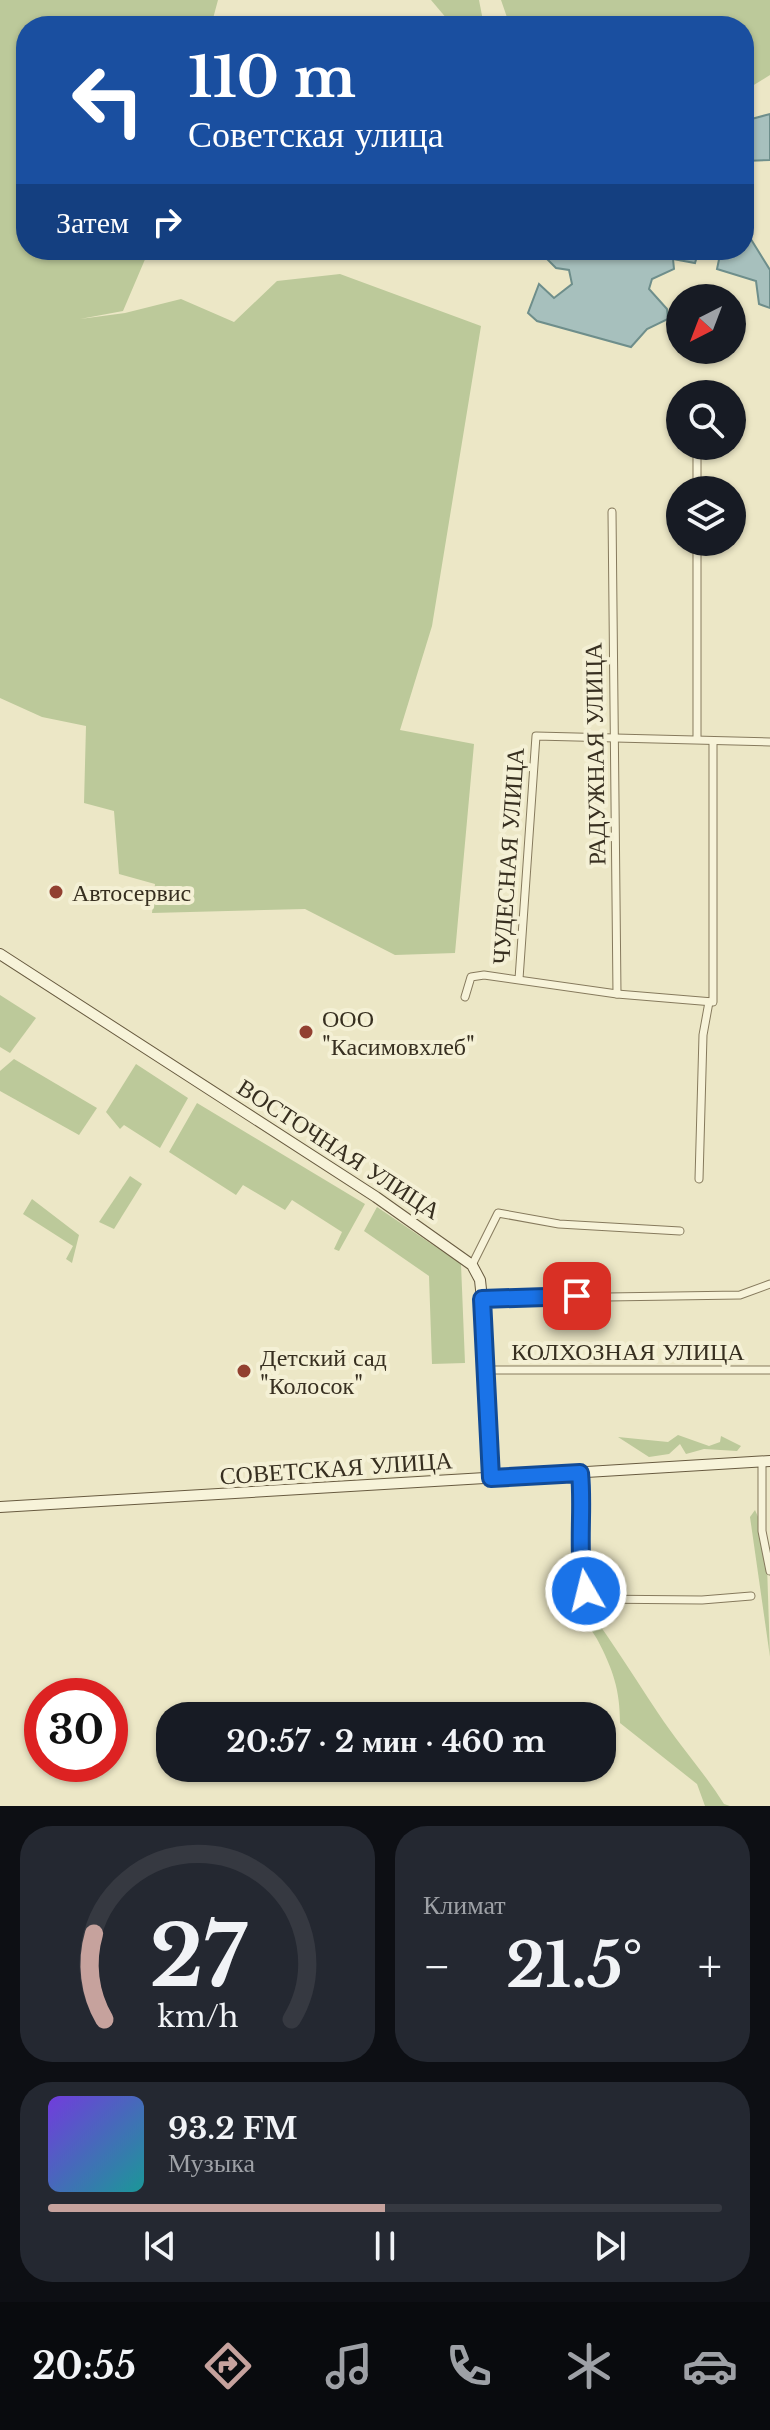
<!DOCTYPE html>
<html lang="ru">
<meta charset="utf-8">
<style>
:root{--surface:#171b24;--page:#242831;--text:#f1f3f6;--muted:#9ea1a6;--line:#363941;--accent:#c6a29d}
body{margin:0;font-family:"Libre Baskerville",serif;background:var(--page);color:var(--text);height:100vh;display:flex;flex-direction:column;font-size:30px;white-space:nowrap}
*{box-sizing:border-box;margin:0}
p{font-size:26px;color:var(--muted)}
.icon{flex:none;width:44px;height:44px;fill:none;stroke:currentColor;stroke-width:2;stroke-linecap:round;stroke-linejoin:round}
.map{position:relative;height:1806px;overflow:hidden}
.panel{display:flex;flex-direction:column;gap:20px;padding:20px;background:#0d0f14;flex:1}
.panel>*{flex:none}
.banner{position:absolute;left:16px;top:16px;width:738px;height:244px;border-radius:32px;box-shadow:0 2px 6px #0004;background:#1a4fa0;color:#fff;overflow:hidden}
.needle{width:52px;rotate:222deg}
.tools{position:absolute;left:666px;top:284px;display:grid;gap:16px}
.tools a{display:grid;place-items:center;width:80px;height:80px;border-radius:50%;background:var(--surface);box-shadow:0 2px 6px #0004;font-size:40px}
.speed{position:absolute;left:24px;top:1678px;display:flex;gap:16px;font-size:40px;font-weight:700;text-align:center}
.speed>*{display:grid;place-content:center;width:104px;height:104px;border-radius:50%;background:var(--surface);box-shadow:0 2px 6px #0004;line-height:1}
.speed .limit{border:12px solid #d22;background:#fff;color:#111}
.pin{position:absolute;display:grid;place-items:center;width:68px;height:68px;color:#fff;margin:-34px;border-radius:16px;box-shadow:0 4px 12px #0006}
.me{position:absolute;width:88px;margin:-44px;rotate:352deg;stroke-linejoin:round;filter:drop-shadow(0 0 6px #0008)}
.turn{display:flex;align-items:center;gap:28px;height:168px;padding:0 40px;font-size:36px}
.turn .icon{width:104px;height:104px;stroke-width:2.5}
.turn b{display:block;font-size:56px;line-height:68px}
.then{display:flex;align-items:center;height:76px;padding:0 40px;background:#0003;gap:16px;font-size:30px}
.big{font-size:60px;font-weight:700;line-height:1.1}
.panel .tile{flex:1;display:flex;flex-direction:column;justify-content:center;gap:12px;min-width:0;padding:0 28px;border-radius:32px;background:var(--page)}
.panel .dial{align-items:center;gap:0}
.dial svg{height:208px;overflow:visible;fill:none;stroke:var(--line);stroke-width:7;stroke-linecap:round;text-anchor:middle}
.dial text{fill:var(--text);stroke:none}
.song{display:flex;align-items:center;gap:24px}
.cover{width:96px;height:96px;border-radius:12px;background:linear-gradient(135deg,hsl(260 70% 55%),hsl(180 70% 35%))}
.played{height:8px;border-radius:4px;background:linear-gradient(90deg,var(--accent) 50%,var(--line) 50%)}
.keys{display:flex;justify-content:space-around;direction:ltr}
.heat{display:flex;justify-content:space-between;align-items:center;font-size:44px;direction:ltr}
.panel .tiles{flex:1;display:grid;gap:20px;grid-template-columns:1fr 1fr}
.tile:last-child{grid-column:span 2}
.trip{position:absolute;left:156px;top:1702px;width:460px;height:80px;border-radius:32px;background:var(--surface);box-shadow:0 2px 6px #0004;font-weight:700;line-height:80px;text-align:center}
.tabs{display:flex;height:128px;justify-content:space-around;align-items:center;background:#090b0e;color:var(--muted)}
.tabs .icon{width:56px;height:56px}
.tabs .selected{color:var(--accent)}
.tabs b{font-size:36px;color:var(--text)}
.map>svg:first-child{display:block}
</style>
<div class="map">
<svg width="770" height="1806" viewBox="0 0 770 1806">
<rect width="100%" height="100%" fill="#ece7c6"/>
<!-- green -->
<g fill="#bcc99a">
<polygon points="0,0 218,0 211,26 26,26 26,250 149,250 123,311 80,319 125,313 181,299 234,322 277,281 340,274 481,326 432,626 400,730 474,744 455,953 395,955 305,909 152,913 155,884 119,874 114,811 84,803 86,726 42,717 0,698"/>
<polygon points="431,0 479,0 484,26 453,26"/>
<polygon points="501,0 770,0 770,75 744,91 744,26 510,26"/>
<polygon points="0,995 36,1018 10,1053 0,1047"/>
<polygon points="14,1059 97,1108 79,1135 0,1091 0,1071"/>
<polygon points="136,1064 188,1098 160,1148 124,1125 120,1129 106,1112"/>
<polygon points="197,1103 365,1204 339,1251 334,1249 342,1232 292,1200 285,1210 243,1185 236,1195 169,1152"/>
<polygon points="130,1176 142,1184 114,1229 99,1222"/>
<polygon points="32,1199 79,1235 72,1263 66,1259 73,1246 23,1214"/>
<polygon points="377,1207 461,1264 465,1363 432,1364 429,1276 364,1231"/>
<polygon points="678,1435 709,1446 720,1442 721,1436 741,1446 737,1451 704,1449 686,1454 680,1444 669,1454 649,1457 618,1437 668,1442"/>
<polygon points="755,1510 766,1535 770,1657 750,1517"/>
<path d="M573,1590c32,39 57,81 85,123 21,32 46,59 66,91l6,2h-25l-8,-22 -77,-61c0,-33 -7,-54 -23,-84 -12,-21 -22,-21 -24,-49z"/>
</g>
<!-- water -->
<g fill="#a7c0bd" stroke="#6e8e8b" stroke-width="2">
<polygon points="770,114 770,160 744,161 744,121"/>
<polygon points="744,228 770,270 770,308 759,304 756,281 717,269 721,250 744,250"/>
<polygon points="550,250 699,250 695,263 673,259 674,269 652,279 649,289 667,309 668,319 647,329 631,347 537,321 528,313 539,284 554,298 572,284 569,270 556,268 545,257"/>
</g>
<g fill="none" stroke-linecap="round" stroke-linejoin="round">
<!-- minor casing -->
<g stroke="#867a5d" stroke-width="9">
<g id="minor">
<polyline points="697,446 697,490"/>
<polyline points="612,512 617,994"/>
<polyline points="697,542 697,738"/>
<polyline points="519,979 536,736 770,742"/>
<polyline points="465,997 471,977 484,975 617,994 713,1002 713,741"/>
<polyline points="699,1179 703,1035 709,1002"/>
<polyline points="472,1265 498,1213 559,1224 680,1231"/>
<polyline points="482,1299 740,1295 770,1284"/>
<polyline points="485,1370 770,1370"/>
<polyline points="762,1462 762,1531 770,1571"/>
<path d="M580,1473c4,39 -9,93 11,126l111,1 49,-4"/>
</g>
</g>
<!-- secondary casing -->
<g stroke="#685b40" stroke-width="12">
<g id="secondary">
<polyline points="0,954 376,1197 472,1265 480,1280 482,1299 491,1478"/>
<polyline points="0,1507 770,1461"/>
</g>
</g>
<!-- minor -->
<use href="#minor" stroke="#f7f3d9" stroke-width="7"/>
<!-- secondary -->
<use href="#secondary" stroke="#f7f3d9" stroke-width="10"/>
</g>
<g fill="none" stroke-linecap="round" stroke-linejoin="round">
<!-- route casing -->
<g stroke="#114b97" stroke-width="20">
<path id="route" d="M577,1296l-95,3 9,179 89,-5c4,40 -4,80 6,118"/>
</g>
<!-- route -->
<use href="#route" stroke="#1a73e8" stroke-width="14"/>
</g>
<!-- markers -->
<g fill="#924030" stroke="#f4f0d5" stroke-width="3">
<circle cx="56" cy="892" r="8"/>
<circle cx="306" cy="1032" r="8"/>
<circle cx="244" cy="1371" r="8"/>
</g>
<g text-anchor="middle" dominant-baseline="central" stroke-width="8" stroke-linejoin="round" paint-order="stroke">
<!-- street labels -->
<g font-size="24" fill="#372f20" stroke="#f4f0d5">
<text transform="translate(595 754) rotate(-91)">РАДУЖНАЯ УЛИЦА</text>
<text transform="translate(508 856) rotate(-86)">ЧУДЕСНАЯ УЛИЦА</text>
<text transform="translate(339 1149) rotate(33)">ВОСТОЧНАЯ УЛИЦА</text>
<text x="628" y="1351">КОЛХОЗНАЯ УЛИЦА</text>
<text transform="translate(336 1468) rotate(-4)">СОВЕТСКАЯ УЛИЦА</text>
</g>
<!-- poi labels -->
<g font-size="24" fill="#372f20" stroke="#f4f0d5" text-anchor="start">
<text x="72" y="892">Автосервис</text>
<text x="322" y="1018">ООО<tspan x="322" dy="28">"Касимовхлеб"</tspan></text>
<text x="260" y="1357">Детский сад<tspan x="260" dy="28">"Колосок"</tspan></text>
</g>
</g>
</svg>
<div class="tools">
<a><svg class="needle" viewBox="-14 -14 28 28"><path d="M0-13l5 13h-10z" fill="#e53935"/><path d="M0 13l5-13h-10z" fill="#9ea1a6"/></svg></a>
<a><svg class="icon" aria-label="search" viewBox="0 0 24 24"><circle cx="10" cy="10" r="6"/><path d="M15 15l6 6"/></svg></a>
<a><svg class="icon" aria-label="layers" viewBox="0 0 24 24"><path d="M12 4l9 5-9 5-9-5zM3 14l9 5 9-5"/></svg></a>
</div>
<div class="speed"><div class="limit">30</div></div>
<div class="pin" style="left:577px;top:1296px;background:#d93025"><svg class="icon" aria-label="arrive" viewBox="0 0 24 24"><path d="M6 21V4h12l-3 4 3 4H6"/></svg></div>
<svg class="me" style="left:586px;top:1591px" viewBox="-20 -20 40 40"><circle r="17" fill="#1a73e8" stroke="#fff" stroke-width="3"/><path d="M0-11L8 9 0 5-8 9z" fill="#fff"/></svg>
<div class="trip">20:57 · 2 мин · 460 m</div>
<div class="banner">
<div class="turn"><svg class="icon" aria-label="left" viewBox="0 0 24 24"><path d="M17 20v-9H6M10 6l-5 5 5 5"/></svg><div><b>110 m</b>Советская улица</div></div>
<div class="then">Затем<svg class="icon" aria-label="right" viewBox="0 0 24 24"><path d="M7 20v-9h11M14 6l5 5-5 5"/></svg></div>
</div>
</div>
<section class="panel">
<div class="tiles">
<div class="tile dial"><svg viewBox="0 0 100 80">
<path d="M14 69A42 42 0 1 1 86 69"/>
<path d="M14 69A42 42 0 0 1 10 36" stroke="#c6a29d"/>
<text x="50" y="56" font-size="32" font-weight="700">27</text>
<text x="50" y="72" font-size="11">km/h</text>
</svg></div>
<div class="tile"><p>Климат</p>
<div class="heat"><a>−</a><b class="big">21.5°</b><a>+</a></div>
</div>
<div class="tile">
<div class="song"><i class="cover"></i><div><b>93.2 FM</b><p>Музыка</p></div></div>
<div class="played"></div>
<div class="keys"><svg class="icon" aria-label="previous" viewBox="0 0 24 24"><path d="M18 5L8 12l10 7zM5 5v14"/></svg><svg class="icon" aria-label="pause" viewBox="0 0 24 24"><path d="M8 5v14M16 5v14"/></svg><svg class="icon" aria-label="next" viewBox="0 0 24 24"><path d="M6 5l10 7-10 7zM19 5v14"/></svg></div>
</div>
</div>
</section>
<nav class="tabs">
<b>20:55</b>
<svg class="icon selected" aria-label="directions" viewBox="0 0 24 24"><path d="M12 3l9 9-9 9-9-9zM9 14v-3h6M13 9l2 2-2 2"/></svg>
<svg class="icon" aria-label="music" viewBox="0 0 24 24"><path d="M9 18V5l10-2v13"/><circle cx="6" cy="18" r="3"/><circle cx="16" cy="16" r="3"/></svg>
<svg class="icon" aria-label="phone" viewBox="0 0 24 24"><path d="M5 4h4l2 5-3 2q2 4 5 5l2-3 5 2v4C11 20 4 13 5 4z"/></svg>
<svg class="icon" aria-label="climate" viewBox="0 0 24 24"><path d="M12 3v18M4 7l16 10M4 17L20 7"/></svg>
<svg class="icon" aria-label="car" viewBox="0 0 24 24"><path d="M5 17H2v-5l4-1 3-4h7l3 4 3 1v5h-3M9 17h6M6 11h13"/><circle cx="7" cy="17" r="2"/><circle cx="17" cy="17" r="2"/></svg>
</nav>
